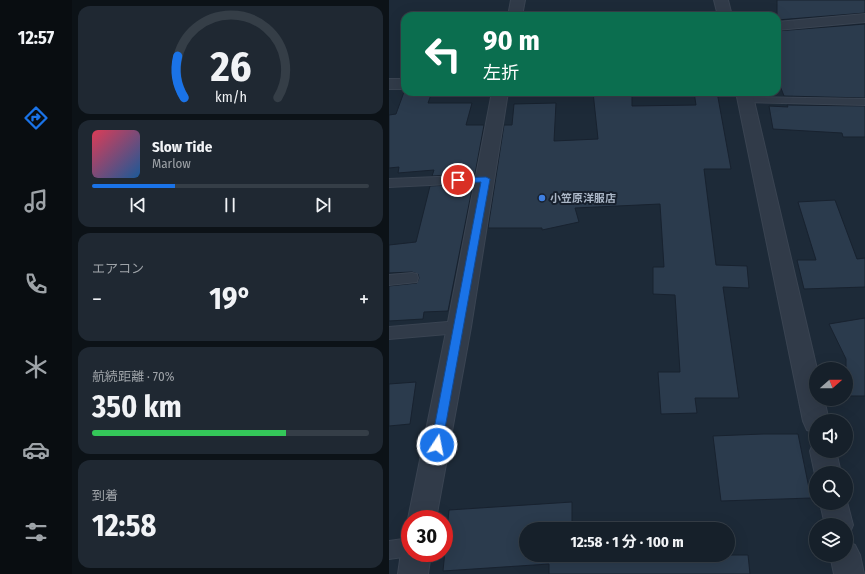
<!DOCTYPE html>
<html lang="ja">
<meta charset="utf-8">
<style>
:root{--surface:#16202a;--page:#1f2832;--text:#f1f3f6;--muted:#9ea3a8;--line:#353e47;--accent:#1a73e8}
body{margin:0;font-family:"Fira Sans Condensed","Noto Sans JP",sans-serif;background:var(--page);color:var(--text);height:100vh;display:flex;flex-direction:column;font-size:15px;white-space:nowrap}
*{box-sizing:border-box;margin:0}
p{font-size:13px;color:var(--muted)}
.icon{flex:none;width:22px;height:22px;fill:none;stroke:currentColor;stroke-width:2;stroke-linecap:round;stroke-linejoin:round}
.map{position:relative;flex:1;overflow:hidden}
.sheet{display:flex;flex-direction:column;gap:6px;padding:6px;background:#0c1217;width:317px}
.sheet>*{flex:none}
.guide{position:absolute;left:12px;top:12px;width:380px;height:84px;border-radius:12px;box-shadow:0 4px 16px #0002,0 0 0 1px var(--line);background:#0b6e4f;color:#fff;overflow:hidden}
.needle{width:26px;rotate:69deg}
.tools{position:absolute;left:420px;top:362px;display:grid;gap:8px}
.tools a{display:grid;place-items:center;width:44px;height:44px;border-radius:50%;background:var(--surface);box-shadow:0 4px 16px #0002,0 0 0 1px var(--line);font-size:20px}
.speed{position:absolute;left:12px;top:510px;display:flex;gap:8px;font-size:20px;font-weight:700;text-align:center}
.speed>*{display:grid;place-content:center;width:52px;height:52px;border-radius:50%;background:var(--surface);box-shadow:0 4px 16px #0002,0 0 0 1px var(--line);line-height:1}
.speed .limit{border:6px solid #d22;background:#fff;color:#111}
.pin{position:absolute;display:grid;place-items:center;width:34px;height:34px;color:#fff;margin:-17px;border:2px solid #fff;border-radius:50%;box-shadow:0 1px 4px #0007}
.me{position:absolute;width:44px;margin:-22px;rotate:11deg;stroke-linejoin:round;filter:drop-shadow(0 0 3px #0008)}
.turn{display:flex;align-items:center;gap:14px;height:84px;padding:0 16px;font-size:18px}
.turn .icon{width:52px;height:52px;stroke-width:2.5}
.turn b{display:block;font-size:28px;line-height:34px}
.big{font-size:30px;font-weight:700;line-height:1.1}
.sheet .tile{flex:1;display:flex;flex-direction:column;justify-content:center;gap:6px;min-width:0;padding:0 14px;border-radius:12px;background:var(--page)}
.sheet .dial{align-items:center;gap:0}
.dial svg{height:104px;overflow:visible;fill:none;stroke:var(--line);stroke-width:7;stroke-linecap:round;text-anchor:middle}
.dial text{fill:var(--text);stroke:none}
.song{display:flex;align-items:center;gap:12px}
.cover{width:48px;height:48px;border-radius:6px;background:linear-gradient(135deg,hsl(350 70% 55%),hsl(210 70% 35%))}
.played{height:4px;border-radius:2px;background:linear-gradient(90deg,var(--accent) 30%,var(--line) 30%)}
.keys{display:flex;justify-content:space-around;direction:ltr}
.heat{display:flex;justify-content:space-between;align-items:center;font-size:22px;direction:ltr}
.charge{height:6px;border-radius:3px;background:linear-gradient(90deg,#34c759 70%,var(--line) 0)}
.trip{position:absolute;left:130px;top:522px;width:216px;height:40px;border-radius:20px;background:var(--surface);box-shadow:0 4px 16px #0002,0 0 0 1px var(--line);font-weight:700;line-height:40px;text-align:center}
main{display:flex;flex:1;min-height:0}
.menu{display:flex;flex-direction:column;width:72px;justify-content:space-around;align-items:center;background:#090d11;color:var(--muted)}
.menu .icon{width:28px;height:28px}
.menu .selected{color:var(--accent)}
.menu b{font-size:18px;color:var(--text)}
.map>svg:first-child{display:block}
</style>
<main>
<nav class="menu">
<b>12:57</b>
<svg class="icon selected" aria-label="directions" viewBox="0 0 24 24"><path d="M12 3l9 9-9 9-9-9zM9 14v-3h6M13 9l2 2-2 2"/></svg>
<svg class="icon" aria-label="music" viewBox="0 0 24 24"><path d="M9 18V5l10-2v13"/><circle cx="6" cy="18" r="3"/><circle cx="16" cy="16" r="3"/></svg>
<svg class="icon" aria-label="phone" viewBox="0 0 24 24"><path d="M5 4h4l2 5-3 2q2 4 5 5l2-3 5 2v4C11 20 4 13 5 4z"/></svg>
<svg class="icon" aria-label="climate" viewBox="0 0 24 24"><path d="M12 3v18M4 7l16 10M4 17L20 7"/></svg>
<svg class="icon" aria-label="car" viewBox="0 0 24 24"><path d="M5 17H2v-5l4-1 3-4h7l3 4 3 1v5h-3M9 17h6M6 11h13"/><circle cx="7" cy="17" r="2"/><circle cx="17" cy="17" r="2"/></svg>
<svg class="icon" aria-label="filters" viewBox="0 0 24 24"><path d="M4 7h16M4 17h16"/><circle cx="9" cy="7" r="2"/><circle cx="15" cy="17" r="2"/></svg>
</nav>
<section class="sheet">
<div class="tile dial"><svg viewBox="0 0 100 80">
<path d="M14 69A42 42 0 1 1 86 69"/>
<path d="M14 69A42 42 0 0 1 9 37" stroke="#1a73e8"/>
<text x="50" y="56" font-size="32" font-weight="700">26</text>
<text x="50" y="72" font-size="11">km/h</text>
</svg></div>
<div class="tile">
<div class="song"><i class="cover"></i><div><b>Slow Tide</b><p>Marlow</p></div></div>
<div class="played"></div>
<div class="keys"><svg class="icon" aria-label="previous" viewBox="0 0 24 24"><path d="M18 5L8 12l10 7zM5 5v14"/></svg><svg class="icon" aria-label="pause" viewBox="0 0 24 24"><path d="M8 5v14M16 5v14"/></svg><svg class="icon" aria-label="next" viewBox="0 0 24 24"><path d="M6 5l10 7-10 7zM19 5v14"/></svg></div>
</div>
<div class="tile"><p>エアコン</p>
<div class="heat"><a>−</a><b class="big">19°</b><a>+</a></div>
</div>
<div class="tile"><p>航続距離 · 70%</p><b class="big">350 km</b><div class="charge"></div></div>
<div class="tile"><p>到着</p><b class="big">12:58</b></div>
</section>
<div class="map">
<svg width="476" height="574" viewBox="0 0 476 574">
<rect width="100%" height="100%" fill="#1d2a38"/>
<!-- building -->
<g fill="#2b3b4d" stroke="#18222f">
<polygon points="388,0 476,0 476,13 388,20"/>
<polygon points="476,24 476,98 395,96 388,78 388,31"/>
<polygon points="15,92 43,92 39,103 83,103 77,125 95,125 86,174 43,176 45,170 9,173 10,167 0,168 0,115 7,114"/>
<polygon points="204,92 243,93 243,106 307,105 305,92 328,92 342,169 315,169 327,265 358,266 360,288 334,287 350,398 306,398 308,413 272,414 269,372 291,372 286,295 264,294 264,267 275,267 271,204 186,208 190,222 153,230 153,228 99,228 115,125 123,125 125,104 167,103 165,141 209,139"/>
<polygon points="398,105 476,106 476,137 454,137 453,133 384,129 380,106 399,107"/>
<polygon points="84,184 59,311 35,312 34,319 0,321 0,286 28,283 30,278 29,274 23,272 0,273 0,245 27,242 41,186"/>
<polygon points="446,200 468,259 476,258 476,287 415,289 408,260 427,260 409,202"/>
<polygon points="476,318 476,396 457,396 457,359 440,324"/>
<polygon points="27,382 21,424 0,426 0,384"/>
<polygon points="374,434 409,434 422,498 332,501 324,436"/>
<polygon points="183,502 183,529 137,529 137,555 359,555 361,574 160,574 160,564 54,571 60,510"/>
</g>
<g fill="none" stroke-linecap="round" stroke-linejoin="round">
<!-- service casing -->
<g stroke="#3a4452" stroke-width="2">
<g id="service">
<polygon points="357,97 476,99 476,105 354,102 352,100"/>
<polygon points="97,175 101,176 103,179 101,182 0,187 0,179"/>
<polygon points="23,273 28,274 29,278 28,282 0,285 0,275"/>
<polygon points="70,321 75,323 77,327 75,331 70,333 0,339 0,327"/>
<polygon points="21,538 21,553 27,553 21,556 0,559 0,541"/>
</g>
</g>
<!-- minor casing -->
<g stroke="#3a4452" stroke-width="2">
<g id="minor">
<polygon points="122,0 136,0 133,16 119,16"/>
<polygon points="325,0 339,0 343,16 329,16"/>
<polygon points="476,14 476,22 388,30 388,22"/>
<rect x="0" y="79" width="16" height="10"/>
<polygon points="103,92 119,92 82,327 47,519 21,519 21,525 19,519 58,327"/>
<polygon points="347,92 363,92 428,369 427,399 435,399 440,421 427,421 427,433 418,430 414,421"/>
<polygon points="427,441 427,451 447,451 452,473 427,473 427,479 421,451 425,442"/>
<polygon points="457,498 464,525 460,535 457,536 457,525 436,525 431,503 457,503"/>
<polygon points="21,541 21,553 42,553 39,574 9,574 12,553 17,543"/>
<polygon points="457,541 466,545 471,555 475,574 445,574 441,555 457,555"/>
</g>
</g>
<!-- service -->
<use href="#service" fill="#313b49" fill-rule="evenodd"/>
<!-- minor -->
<use href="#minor" fill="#313b49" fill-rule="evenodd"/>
</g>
<!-- route -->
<polygon fill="#1a73e8" stroke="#114b97" points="97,177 101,179 53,445 51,449 48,450 44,449 42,445 92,182 69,183 65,180 69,178"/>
<!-- markers -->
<circle fill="#3f7fe0" stroke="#17202d" stroke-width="1.5" cx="153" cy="198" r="4"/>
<g text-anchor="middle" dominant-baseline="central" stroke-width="4" stroke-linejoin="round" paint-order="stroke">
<!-- poi labels -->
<g font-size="11" font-weight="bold" fill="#aab6c6" stroke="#17202d" text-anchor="start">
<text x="161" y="198">小笠原洋服店</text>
</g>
</g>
</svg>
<div class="tools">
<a><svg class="needle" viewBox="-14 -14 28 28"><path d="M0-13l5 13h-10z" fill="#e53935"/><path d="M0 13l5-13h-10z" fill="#9ea3a8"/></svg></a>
<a><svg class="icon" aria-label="sound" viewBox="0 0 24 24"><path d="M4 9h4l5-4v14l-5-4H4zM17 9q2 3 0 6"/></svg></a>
<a><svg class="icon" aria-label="search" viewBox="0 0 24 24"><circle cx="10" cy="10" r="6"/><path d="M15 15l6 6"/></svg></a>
<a><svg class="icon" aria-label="layers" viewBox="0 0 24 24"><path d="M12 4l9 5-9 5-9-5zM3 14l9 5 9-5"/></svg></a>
</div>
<div class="speed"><div class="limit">30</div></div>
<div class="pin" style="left:69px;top:180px;background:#d93025"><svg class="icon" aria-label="arrive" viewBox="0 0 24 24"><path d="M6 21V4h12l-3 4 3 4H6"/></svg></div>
<svg class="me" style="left:48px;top:445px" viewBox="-20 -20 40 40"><circle r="17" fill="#1a73e8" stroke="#fff" stroke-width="3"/><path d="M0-11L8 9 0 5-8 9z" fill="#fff"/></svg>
<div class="trip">12:58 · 1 分 · 100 m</div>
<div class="guide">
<div class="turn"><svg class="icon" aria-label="left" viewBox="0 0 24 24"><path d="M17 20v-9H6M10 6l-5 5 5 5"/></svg><div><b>90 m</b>左折</div></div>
</div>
</div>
</main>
